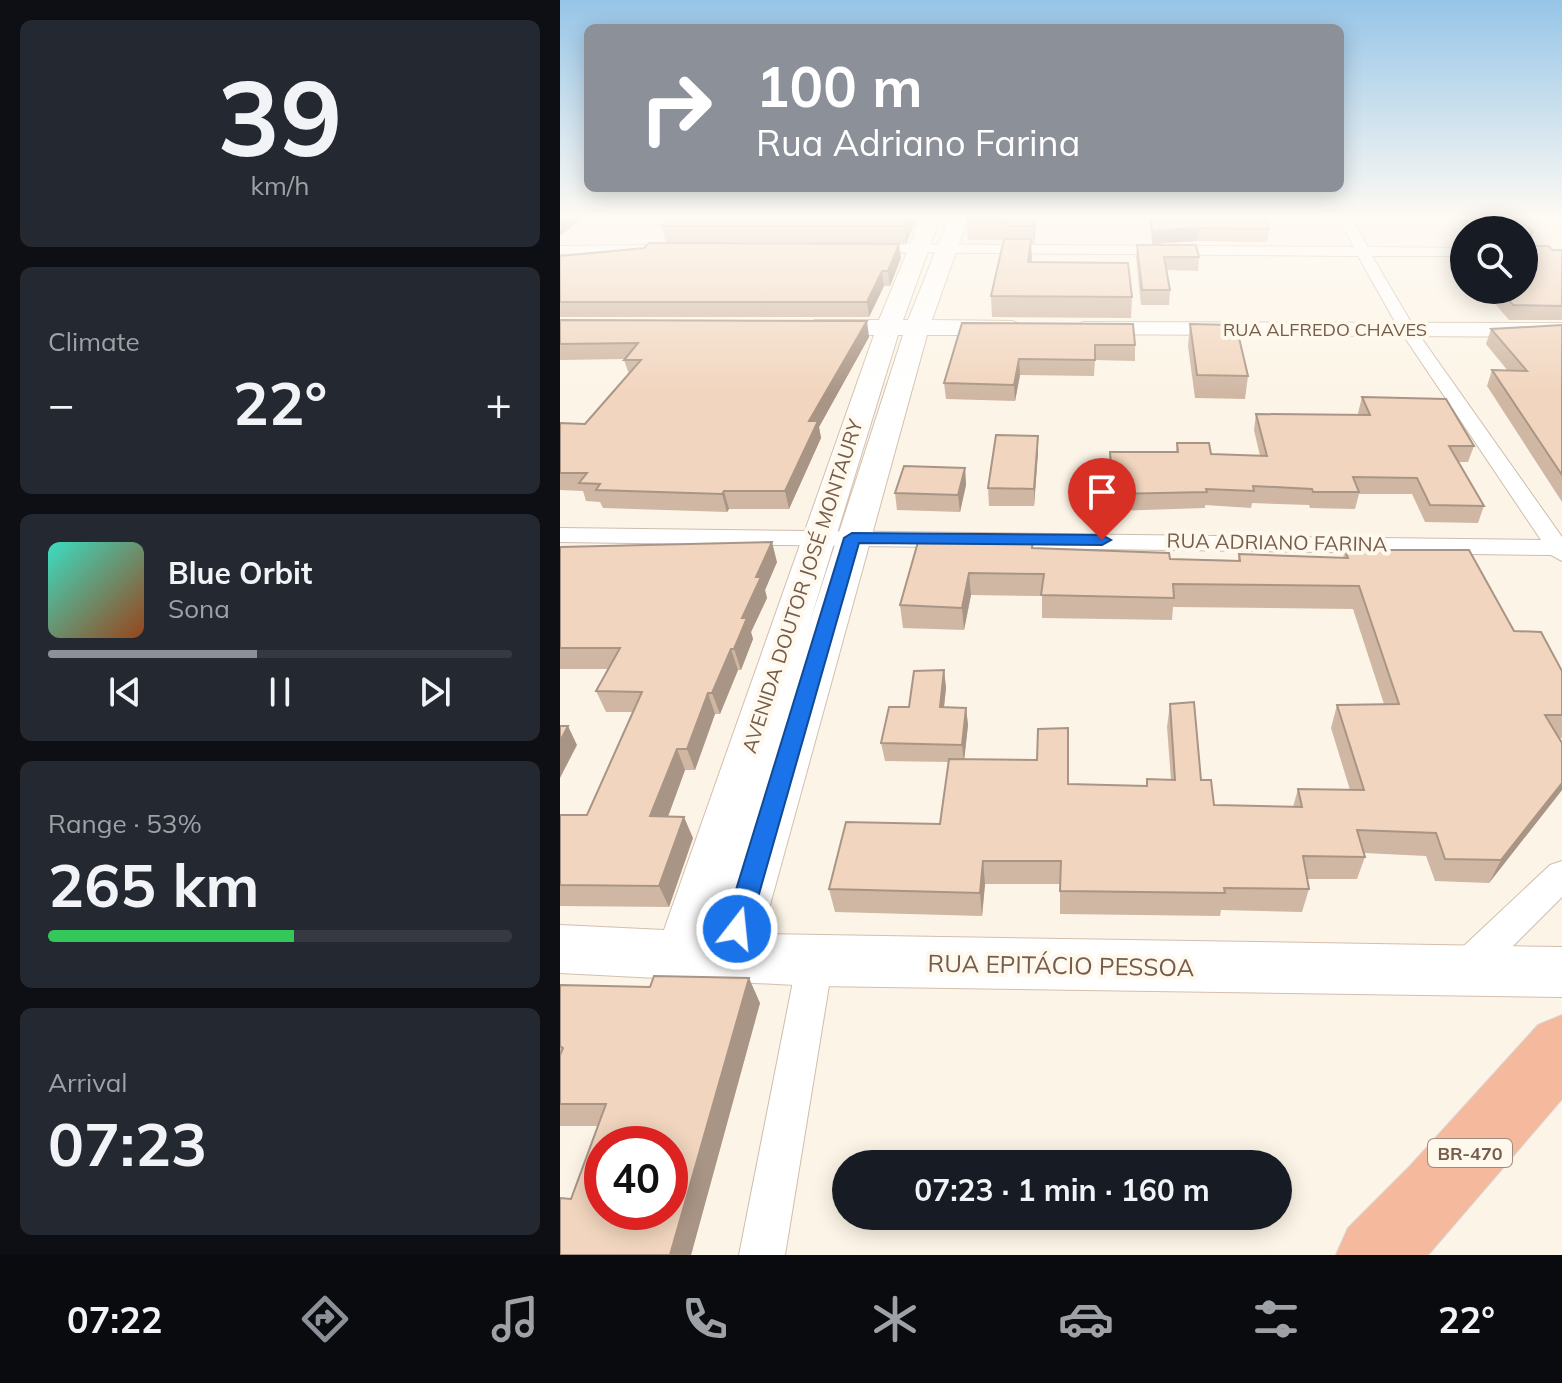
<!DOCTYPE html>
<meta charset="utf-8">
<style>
:root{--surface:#171b24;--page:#242831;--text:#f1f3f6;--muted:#9ea1a6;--line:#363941;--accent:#8c9099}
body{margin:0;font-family:Mulish,sans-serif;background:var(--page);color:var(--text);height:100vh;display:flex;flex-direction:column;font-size:30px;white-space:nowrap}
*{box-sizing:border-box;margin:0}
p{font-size:26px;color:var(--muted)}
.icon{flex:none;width:44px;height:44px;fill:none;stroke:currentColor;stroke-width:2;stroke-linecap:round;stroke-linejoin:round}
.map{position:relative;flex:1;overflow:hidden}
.details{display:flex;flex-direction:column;gap:20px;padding:20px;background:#0d0f14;width:560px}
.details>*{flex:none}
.guide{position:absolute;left:24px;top:24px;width:760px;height:168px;border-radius:12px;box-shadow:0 4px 20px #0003;background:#8c9099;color:#fff;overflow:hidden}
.fabs{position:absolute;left:890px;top:216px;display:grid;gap:16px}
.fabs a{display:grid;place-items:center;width:88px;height:88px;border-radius:50%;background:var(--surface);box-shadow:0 4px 20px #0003;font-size:40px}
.speed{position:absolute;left:24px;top:1126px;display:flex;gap:16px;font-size:40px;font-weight:700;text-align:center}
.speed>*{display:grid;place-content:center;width:104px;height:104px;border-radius:50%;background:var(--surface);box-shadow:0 4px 20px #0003;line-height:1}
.speed .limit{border:12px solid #d22;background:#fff;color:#111}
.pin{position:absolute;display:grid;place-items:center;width:68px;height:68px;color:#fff;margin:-82px -34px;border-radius:50% 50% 50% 0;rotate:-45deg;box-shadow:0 0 8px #0007}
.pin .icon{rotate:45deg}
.me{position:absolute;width:88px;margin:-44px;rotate:16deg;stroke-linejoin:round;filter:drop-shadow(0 0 6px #0008)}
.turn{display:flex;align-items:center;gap:28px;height:168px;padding:0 40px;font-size:36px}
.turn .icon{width:104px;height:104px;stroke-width:2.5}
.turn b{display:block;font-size:56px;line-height:68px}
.big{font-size:60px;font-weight:700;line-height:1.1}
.details .tile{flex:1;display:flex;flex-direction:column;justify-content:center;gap:12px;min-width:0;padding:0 28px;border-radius:12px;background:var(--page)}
.details .dial{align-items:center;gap:0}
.dial b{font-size:104px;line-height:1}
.song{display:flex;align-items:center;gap:24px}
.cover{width:96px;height:96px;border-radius:12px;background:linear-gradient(135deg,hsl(170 70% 55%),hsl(20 70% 35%))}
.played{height:8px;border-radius:4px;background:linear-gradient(90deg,var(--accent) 45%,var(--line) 45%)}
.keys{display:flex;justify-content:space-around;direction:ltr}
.heat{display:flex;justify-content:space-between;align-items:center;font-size:44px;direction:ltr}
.charge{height:12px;border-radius:6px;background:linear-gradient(90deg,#34c759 53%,var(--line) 0)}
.trip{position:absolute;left:272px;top:1150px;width:460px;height:80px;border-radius:40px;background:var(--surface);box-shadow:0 4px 20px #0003;font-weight:700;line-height:80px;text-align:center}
.menu{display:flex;height:128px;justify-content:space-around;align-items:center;background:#090b0e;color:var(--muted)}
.menu .icon{width:56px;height:56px}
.menu .on{color:var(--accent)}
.menu b{font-size:36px;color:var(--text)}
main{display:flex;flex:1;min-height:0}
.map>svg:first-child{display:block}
</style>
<main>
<section class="details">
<div class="tile dial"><b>39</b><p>km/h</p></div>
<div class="tile"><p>Climate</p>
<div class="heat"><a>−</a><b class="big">22°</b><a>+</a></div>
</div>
<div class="tile">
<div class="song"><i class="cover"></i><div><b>Blue Orbit</b><p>Sona</p></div></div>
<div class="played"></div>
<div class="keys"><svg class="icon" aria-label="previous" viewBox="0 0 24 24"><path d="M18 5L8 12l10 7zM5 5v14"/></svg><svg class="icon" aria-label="pause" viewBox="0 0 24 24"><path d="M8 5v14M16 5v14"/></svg><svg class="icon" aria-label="next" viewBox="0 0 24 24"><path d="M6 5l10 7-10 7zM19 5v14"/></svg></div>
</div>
<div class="tile"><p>Range · 53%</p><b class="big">265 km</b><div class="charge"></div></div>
<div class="tile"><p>Arrival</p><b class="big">07:23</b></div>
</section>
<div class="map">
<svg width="1002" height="1255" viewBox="0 0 1002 1255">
<rect width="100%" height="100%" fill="#fcf5e7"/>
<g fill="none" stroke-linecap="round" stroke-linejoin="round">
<!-- street casing -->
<g stroke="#cebdad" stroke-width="2">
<g id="street">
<polygon points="778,218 791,218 808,247 904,248 904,256 812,256 855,329 1002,537 1002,561 991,555 0,542 0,528 981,540 839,329 798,256 304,252 297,248 304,244 794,247"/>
<polygon points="0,246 104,245 111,249 104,253 0,254"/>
<polygon points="1002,861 1002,897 917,982 904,987 891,982 886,970 891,958 990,865"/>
<polygon points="255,944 268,949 273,961 225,1255 179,1255 237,961 242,949"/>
</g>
</g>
<!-- secondary casing -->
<g stroke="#d3bfad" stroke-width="2">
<g id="secondary">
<path d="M361,218h19l-37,102h5l41,-102h19l-36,102 81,1 12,7 -12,7h-86l-165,599 800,13v50l-747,-11 -255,-13v-48l104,5 210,-595 -59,-1 -12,-7 12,-7h64zM338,335h5l-95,293z"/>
<polygon points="523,322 1002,323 1002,337 514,334 511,329"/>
</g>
</g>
<!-- highway casing -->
<g stroke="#dbd5d0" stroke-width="2">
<polygon id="highway" points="1002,1015 1002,1099 868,1255 776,1255 788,1228 850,1166 978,1025"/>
</g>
<!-- street -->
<use href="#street" fill="#fff" fill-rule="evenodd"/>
<!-- secondary -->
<use href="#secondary" fill="#fff" fill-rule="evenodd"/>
<!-- highway -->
<use href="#highway" fill="#f5b99e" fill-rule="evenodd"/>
</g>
<!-- wall -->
<g fill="#cfb7a3">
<polygon points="109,218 357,218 346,244 339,244 341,258 330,286 324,286 309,317 0,317 0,253 1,256 84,248 106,243 101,226"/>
<polygon points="477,218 474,244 471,244 471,262 572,297 571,318 432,317 431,296 444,240 408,240 407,222"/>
<polygon points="589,218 705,218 709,229 707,242 637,241 592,244"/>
<polygon points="905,218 958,218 973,232 968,246 988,246 993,250 1002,250 1002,320 949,320 923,290 964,290 964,230 909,230 903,224"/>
<polygon points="577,245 639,257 638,271 607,270 610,290 609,305 581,305 576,258"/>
<polygon points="0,320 309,337 259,427 261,438 229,509 169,509 167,512 43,508 40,502 26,501 23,491 0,490 0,423 25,424 69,374 64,360 65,359 0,360"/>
<polygon points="402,323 575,345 575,361 535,360 534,376 460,375 455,401 386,399 384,383"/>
<polygon points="630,324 688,376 685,399 635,398 628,346"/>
<polygon points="1002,325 1002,502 927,386 932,370 948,371 926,344 931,329"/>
<polygon points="802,397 914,446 908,462 899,462 924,506 918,523 865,522 852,494 799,494 795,509 750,508 749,505 692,503 691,508 645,505 645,508 552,511 549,469 550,452 616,452 617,443 651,454 700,456 694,430 696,414 799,415 798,413"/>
<polygon points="478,436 478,452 474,506 429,506 428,488"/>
<polygon points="405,468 406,485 400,512 337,510 335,493"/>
<polygon points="358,542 473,548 610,559 678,560 679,554 783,558 785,550 954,631 1002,671 1002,738 999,738 1002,743 1002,790 929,883 875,881 866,856 804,853 805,857 797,879 747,879 749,889 742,912 661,910 660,916 500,914 500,884 425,884 422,916 275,912 269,889 380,824 389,762 325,761 321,743 349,707 384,670 386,688 384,707 406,708 408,725 404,759 508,784 586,786 587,779 611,780 607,727 610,704 641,780 654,805 733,807 738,789 790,790 771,728 777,705 824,704 793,609 613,607 612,620 482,618 482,596 411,595 404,630 343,628 340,605"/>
<polygon points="0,547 217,562 205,590 207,598 191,632 193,639 181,670 178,670 160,714 155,714 135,770 125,770 108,817 133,838 109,907 0,906 0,815 27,815 72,712 46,712 36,691 48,669 0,669"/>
<polygon points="0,985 200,1003 131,1255 0,1255 11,1199 38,1126 0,1126"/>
</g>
<!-- shaded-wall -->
<g fill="#a99585">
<polygon points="1,218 23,218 0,236 0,219"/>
<polygon points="348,218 357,218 346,244 344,226"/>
<polygon points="474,218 477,218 474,244 473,226"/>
<polygon points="639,228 637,241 592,244 592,231"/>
<polygon points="973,232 969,245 964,247 965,235"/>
<polygon points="471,239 472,258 468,282 468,262"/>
<polygon points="339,244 341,258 330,286 328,271"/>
<polygon points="322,271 324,286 309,317 307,302"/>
<polygon points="307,321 309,337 259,427 261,438 229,509 225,491 249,421"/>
<polygon points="459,359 460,375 455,401 454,385"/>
<polygon points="478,436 478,452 474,506 474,489"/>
<polygon points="405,468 406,485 400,512 398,495"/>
<polygon points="164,491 169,509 167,512 162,494"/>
<polygon points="212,542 217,562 205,590 207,598 191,632 193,639 181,670 174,649 182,618 196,577"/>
<polygon points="409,573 411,595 404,630 402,608"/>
<polygon points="171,649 178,670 160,714 152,693"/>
<polygon points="384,670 386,688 382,725 380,707"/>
<polygon points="148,693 155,714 135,770 127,749"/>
<polygon points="406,708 408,725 404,762 402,745"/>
<polygon points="8,726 17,745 0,778 0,741"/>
<polygon points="117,749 125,770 100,838 90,816"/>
<polygon points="1002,783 1002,790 929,883 941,860"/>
<polygon points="124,817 133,838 109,907 99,886"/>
<polygon points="423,861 425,884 422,916 420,893"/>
<polygon points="189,978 200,1003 131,1255 110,1255"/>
</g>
<!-- building -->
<g fill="#f1d5be" stroke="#a99585" stroke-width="2" fill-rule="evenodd">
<polygon points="109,218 348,218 344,226 101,226"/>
<polygon points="408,218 474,218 473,226 448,226 449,222 407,222"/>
<polygon points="591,218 705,218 709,229 639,228 592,231"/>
<polygon points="913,218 958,218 973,232 965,235 968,246 988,246 993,250 1002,250 1002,306 953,305 940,290 964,290 964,230 924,230"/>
<polygon points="444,239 471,239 468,262 568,263 572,297 431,296"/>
<polygon points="89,243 339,244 328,271 322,271 307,302 0,302 0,256 84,248"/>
<polygon points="577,245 636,245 639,257 604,257 610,290 582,290"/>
<polygon points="0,320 307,321 249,421 258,421 225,491 164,491 162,494 36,490 40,484 19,483 27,473 0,473 0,423 25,424 81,360 64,360 78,343 0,344"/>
<polygon points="402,323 573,324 575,345 535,345 535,360 459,359 454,385 384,383"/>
<polygon points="630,324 676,325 688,376 637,375"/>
<polygon points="1002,325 1002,475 932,370 967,371 931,329"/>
<polygon points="802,397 886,399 914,446 889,446 924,506 870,505 857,478 793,477 799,492 753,492 752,489 693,486 694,491 646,489 647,492 553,494 550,452 618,452 617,443 649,443 651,454 707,456 696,414 810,415"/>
<polygon points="436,435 478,436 474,489 428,488"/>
<polygon points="344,466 405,468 398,495 335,493"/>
<polygon points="473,541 472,548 609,553 610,559 680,561 679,554 788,558 785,550 909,550 954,631 981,632 1002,671 1002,715 985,715 1002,743 1002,783 941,860 885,859 876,833 797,830 805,857 743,856 749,889 664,888 665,893 500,891 501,861 423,861 420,893 269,889 286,822 380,824 389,759 477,760 478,729 508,728 508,784 587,786 587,779 615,780 610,704 634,702 641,780 651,780 654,805 742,807 738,789 804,790 777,705 839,704 799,586 613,584 614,598 481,595 484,574 409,573 402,608 340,605 358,542"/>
<polygon points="212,542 196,577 201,577 182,618 187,618 174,649 171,649 152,693 148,693 127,749 117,749 90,816 124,817 99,886 0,885 0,815 27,815 82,692 36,691 60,648 0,648 0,547"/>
<polygon points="384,670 380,707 406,708 402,745 321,743 329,707 349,707 354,671"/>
<polygon points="0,726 8,726 0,741"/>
<path d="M94,976l95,2 -79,277h-110v-57l11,1 35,-95h-46v-49l3,-7 -3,-2v-61l90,2zM42,1144h68v68h-68z"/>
</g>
<!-- sky -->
<linearGradient id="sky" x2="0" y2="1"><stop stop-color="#96c5e7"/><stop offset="0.55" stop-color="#fefaf4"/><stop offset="1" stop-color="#fefaf4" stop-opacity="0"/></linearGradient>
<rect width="1002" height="394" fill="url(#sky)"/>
<!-- route -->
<polygon fill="#1a73e8" stroke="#114b97" stroke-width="2" points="292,533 542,535 551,540 542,545 299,543 189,929 185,936 177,940 168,936 164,929 284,538"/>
<g text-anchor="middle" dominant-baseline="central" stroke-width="8" stroke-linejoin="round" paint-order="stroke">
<!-- far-street labels -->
<g font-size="18" fill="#765c4b" stroke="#fff9ed">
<text x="765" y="329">RUA ALFREDO CHAVES</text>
</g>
<!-- shield labels -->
<rect fill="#fff9ed" stroke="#9f8b7c" stroke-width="2" x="868" y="1139" width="84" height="28" rx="6"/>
<g font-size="18" font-weight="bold" fill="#765c4b">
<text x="910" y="1153">BR-470</text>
</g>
<!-- street labels -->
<g font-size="20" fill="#765c4b" stroke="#fff9ed">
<text transform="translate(717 542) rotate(1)">RUA ADRIANO FARINA</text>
<text transform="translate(242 586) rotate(-72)">AVENIDA DOUTOR JOSÉ MONTAURY</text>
</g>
<!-- near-street labels -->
<g font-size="24" fill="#765c4b" stroke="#fff9ed">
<text transform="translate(501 965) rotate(1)">RUA EPITÁCIO PESSOA</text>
</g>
</g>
</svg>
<div class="fabs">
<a><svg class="icon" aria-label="search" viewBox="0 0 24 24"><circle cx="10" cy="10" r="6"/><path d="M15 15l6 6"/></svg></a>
</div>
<div class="speed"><div class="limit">40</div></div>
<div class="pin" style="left:542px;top:540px;background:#d93025"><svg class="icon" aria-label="arrive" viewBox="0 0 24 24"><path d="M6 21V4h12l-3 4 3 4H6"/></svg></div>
<svg class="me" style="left:177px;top:929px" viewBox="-20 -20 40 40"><circle r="17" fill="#1a73e8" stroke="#fff" stroke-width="3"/><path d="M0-11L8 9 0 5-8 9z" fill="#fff"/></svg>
<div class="trip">07:23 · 1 min · 160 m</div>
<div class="guide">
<div class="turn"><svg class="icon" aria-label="right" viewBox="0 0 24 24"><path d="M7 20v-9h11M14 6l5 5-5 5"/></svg><div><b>100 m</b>Rua Adriano Farina</div></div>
</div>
</div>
</main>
<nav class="menu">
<b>07:22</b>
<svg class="icon on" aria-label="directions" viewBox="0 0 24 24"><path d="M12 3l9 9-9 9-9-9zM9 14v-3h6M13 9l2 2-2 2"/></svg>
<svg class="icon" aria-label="music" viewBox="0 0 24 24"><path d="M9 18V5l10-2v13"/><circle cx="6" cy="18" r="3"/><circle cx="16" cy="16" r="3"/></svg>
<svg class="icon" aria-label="phone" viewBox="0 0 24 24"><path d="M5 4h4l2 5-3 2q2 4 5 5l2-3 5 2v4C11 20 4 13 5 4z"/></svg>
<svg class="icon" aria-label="climate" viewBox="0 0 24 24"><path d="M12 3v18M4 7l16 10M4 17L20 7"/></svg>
<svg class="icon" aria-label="car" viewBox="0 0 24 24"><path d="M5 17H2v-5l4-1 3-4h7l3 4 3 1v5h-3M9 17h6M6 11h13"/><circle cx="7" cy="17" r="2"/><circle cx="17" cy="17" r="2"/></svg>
<svg class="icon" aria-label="filters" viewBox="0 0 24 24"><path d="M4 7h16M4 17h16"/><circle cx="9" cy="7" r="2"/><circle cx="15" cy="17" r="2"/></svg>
<b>22°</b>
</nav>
